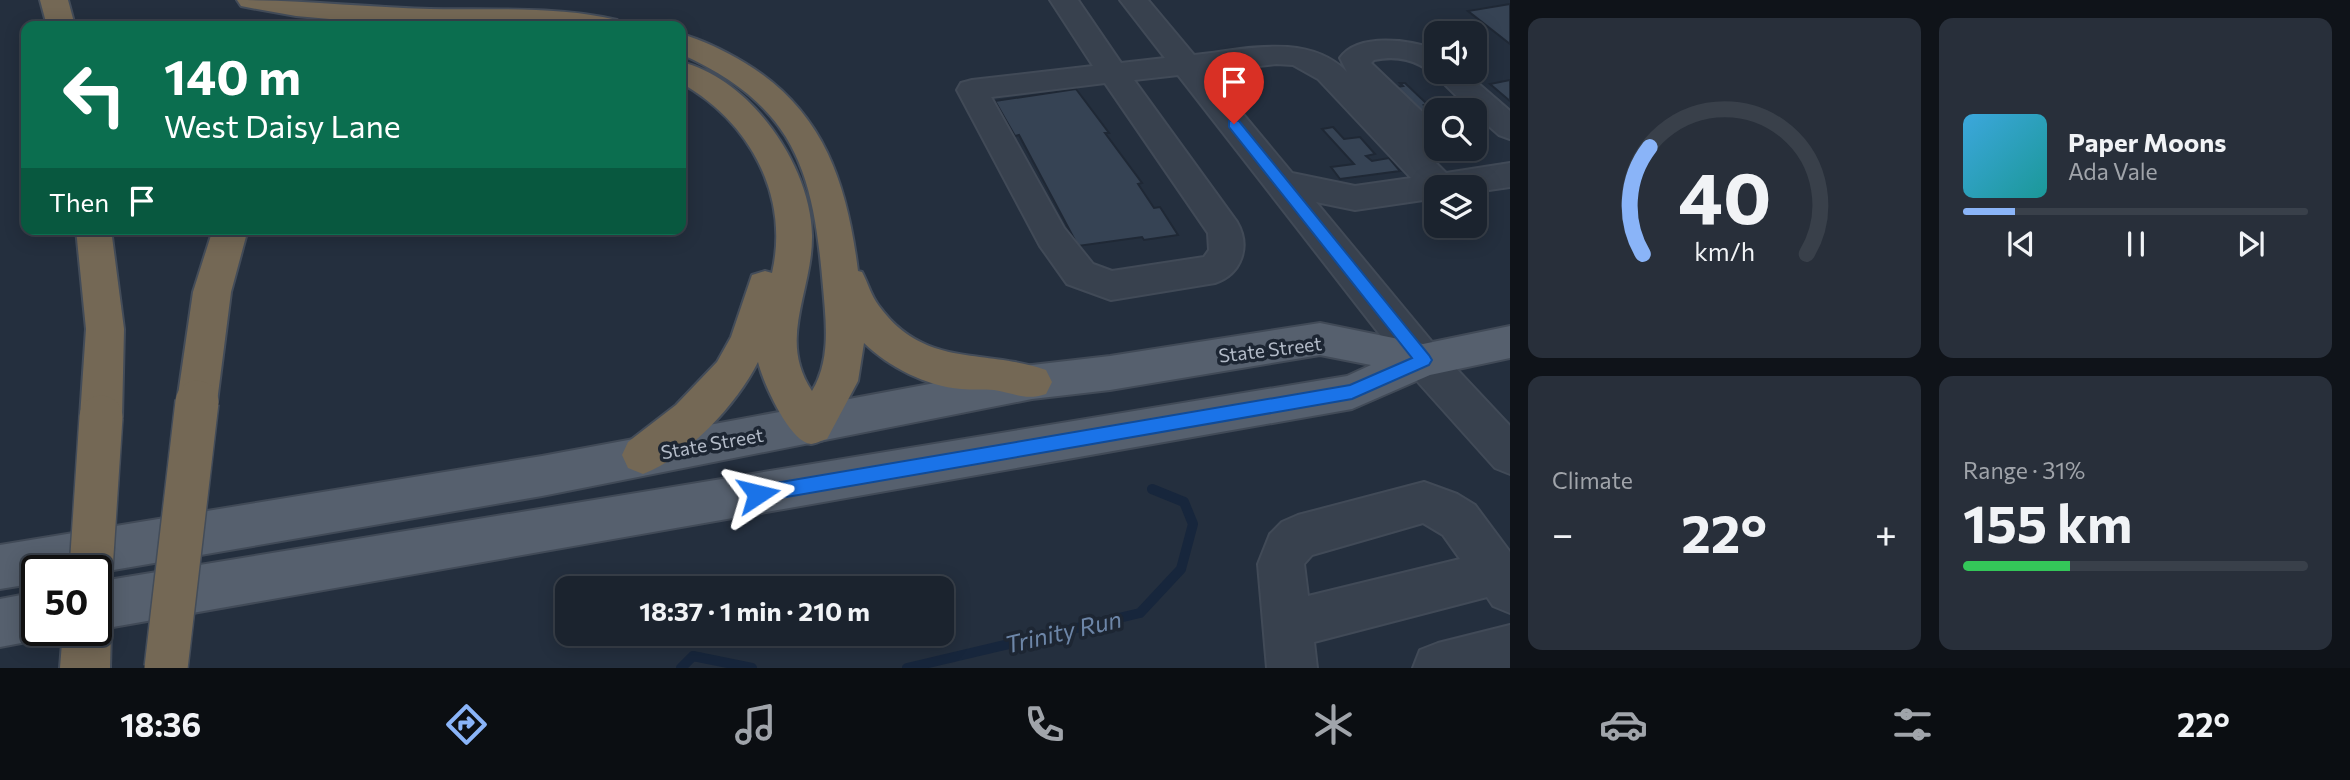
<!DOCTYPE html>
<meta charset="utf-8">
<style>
:root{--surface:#1b232e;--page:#282f3a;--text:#f1f3f6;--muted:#a0a4aa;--line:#39404a;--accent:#8ab4f8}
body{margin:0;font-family:Commissioner,sans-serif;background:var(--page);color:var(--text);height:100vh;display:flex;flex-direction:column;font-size:26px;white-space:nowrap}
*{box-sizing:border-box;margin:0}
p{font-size:23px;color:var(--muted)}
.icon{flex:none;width:38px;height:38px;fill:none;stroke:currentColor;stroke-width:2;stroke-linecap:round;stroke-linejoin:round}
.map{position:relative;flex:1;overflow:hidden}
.side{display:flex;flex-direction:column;gap:18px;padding:18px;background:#0f1319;width:840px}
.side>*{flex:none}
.guide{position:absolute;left:21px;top:21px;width:665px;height:214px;border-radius:14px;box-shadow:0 4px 18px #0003,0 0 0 2px var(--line);background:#0b6e4f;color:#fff;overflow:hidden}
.tools{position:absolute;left:1424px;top:21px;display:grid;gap:14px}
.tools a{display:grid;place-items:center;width:63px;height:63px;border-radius:14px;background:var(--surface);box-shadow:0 4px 18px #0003,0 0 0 2px var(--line);font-size:35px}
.speed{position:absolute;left:21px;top:555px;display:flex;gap:14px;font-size:35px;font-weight:700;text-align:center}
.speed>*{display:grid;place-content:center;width:91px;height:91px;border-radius:50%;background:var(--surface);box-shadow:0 4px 18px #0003,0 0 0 2px var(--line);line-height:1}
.speed .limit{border:4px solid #111;border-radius:10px;background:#fff;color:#111}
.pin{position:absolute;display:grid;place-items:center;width:60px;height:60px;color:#fff;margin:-72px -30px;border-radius:50% 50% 50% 0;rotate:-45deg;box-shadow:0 0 7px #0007}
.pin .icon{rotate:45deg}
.me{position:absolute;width:77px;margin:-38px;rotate:80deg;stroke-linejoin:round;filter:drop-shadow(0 0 5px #0008)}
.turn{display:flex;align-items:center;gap:24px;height:147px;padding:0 28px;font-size:32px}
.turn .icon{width:91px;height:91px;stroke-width:2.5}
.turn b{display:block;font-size:49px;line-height:60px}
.then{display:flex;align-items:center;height:66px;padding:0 28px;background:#0003;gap:14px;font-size:26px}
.big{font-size:52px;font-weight:700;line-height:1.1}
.side .card{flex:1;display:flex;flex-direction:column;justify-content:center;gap:10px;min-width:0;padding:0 24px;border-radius:14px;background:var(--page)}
.side .dial{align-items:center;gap:0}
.dial svg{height:182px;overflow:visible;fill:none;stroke:var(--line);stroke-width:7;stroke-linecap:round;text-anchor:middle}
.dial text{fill:var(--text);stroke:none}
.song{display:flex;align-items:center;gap:21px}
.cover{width:84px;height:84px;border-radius:10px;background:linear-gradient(135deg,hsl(200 70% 55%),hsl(180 70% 35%))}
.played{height:7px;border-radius:4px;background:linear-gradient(90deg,var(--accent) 15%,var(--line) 15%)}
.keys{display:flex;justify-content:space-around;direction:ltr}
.heat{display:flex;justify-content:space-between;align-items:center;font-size:38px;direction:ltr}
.charge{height:10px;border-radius:5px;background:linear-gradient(90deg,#34c759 31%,var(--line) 0)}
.side .tiles{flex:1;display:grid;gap:18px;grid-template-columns:repeat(2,1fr)}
.trip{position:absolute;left:555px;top:576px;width:399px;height:70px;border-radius:14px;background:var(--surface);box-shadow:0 4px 18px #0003,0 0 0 2px var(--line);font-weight:700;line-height:70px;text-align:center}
.tabs{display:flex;height:112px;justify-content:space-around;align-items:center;background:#0b0e12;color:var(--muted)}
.tabs .icon{width:49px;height:49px}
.tabs .current{color:var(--accent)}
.tabs b{font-size:32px;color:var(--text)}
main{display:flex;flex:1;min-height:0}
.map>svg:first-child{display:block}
</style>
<main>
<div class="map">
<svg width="1510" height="668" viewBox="0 0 1510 668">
<rect width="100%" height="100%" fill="#242f3e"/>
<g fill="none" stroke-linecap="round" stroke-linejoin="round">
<!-- stream -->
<g stroke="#17263c" stroke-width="10">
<polyline points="681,668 693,656 752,668"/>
<polyline points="907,668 1140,613 1181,569 1193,524 1184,502 1152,489"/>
</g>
</g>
<!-- building -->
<g fill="#364354" stroke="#1f2835" stroke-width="2">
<polygon points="1510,4 1510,44 1468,11"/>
<polygon points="1510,80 1510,101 1490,84"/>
<polygon points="1400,83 1405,83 1427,104 1424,105 1437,114 1437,149 1472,151 1433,160 1414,140 1396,87 1403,86"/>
<polygon points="1076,89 1109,133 1105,133 1142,183 1138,184 1154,208 1160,207 1178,235 1144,240 1142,237 1078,246 1019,135 1015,136 995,101"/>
<polygon points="1333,127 1344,139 1360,137 1375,154 1366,156 1372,161 1389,158 1400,171 1340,179 1331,167 1354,164 1322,129"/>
</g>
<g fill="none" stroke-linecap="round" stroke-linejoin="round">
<!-- minor casing -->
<g stroke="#414a57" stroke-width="4">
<g id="minor">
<path d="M1050,0h28l43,63 44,-5 -45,-58h28l46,55c50,-5 113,-23 153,17l-7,-14c18,-26 72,-18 97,-8v22h28l45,39v28l-11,-4 -24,-21v-4h-4c-32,-29 -49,-60 -97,-50l-3,3 66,63v23h14l-3,4 -11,3 -11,-3 20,20 64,-10v24l-35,5v-5h-38v11l-82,12 -39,-8 121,146 73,78v48l-15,-6 -86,-96 -231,-297 -44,5 103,142c14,24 5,52 -22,61l-104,17 -44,-16 -27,-38 -83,-156 4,-7 11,-3 121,-14zM1276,64l17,1 25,14 93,99 -56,8 -63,-13 -84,-101zM1105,83l103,150 1,17 -5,7 -92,14 -19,-7 -29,-36 -73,-131z"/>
<path d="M1424,482l33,12 18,11 35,47v61l-17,-7 -6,-9 -173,45 3,26h-50l-9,-104 12,-30 12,-12 16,-7zM1423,523l20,12 17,24 -152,37 -4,-32 8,-9z"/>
<polygon points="1510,625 1510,668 1413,668 1420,650 1438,643"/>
</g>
</g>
<!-- major casing -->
<g stroke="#414a57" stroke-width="4">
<g id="major">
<polygon points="1320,323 1423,344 1510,326 1510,358 1430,375 1352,409 96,630 96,582 1347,376 1371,365 1320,355 1110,390 1032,399 542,496 96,573 96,570 37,570 37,583 0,589 0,545 542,456 1032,365 1110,356"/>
<polygon points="37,592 37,630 55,630 54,633 37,640 0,647 0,599"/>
</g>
</g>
<!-- highway casing -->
<g stroke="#434c59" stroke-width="4">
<g id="highway">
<polygon points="40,0 68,0 75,26 47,26"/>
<path d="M237,0c65,0 128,7 193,9 59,1 129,-3 187,11l4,6 -236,-2 -89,-8 -45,-8 -10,-2z"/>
<path d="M681,34c22,6 44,17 64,29 79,48 102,120 113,208l4,1c6,11 9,24 17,34 46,63 104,42 167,64l6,12 -6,12c-21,7 -32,-1 -52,-4 -11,-1 -22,0 -33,-1 -35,-3 -72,-22 -97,-46l-6,38 -31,58c-5,1 -12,5 -16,5 -22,-2 -48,-62 -53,-82 -21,42 -71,96 -115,112l-15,-6 -6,-13 6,-13 48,-37 41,-43 14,-25 21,-62 13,-4 7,2c18,-78 -23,-152 -91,-190v-21c69,16 130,104 131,173 1,56 -35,104 0,156 19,-31 14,-69 11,-104 -10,-118 -28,-181 -142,-233z"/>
<polygon points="76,229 111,229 124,329 122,417 116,430 101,435 86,430 80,417 86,329"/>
<polygon points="213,229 248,229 231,292 217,402 211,414 197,419 183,414 177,402 193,292"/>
<polygon points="96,610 104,613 111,630 110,668 60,668 63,630 96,630"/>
</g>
</g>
<!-- minor -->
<use href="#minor" fill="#38414e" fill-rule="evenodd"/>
<!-- major -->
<use href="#major" fill="#56606e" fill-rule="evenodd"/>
<!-- highway -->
<use href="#highway" fill="#746855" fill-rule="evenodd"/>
<!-- highway-bridge casing -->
<g stroke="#434c59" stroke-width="46" stroke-linecap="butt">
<g id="highway-bridge">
<polyline points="91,570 101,417"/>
<polyline points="166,668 197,402"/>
</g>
</g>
<!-- highway-bridge -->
<use href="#highway-bridge" stroke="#746855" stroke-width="43"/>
</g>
<!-- route -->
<polygon fill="#1a73e8" stroke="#114b97" stroke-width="2" points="1234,120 1239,121 1429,355 1432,360 1429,365 1352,399 758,502 752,500 749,494 752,488 758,486 1350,385 1412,358 1229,127 1229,121"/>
<g text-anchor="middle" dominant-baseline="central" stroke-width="7" stroke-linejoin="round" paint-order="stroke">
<!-- street labels -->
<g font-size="19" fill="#b4bcc9" stroke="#1d2633">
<text transform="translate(1270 349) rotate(-7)">State Street</text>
<text transform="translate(712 443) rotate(-10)">State Street</text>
</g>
<!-- near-water labels -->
<g font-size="24" font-style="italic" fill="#6d86a8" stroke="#1d2633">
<text transform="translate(1063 631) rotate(-13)">Trinity Run</text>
</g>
</g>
</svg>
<div class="tools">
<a><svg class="icon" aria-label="sound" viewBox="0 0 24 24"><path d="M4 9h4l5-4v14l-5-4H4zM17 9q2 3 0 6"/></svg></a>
<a><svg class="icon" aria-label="search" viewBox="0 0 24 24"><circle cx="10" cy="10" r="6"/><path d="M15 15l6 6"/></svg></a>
<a><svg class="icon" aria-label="layers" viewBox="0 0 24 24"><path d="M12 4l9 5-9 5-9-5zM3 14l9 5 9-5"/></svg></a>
</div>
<div class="speed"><div class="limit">50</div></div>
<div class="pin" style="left:1234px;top:124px;background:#d93025"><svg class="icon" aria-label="arrive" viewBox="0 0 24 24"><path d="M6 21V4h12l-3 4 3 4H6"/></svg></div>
<svg class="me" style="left:758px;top:494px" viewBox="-20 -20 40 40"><path d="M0-17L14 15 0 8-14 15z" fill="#1a73e8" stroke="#fff" stroke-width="4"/></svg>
<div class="trip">18:37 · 1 min · 210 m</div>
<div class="guide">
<div class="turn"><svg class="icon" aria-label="left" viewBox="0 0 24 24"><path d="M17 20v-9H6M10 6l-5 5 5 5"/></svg><div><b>140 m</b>West Daisy Lane</div></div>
<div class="then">Then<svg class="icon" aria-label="arrive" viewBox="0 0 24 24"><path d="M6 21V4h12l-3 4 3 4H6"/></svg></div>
</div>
</div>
<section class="side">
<div class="tiles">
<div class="card dial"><svg viewBox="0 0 100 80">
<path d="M14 69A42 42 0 1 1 86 69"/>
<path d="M14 69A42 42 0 0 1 17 22" stroke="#8ab4f8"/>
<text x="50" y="56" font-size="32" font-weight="700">40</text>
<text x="50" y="72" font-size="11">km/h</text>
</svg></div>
<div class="card">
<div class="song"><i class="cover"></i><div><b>Paper Moons</b><p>Ada Vale</p></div></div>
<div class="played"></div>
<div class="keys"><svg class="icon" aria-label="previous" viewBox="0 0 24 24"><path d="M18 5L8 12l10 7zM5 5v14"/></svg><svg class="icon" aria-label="pause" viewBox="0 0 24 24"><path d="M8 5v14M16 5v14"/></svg><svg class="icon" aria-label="next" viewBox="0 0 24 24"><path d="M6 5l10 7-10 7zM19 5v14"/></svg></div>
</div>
<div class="card"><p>Climate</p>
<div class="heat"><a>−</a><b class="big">22°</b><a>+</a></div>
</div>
<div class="card"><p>Range · 31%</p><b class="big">155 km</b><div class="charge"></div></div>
</div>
</section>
</main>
<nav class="tabs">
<b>18:36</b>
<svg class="icon current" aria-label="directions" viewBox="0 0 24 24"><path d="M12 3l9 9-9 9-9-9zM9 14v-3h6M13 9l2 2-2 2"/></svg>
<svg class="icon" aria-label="music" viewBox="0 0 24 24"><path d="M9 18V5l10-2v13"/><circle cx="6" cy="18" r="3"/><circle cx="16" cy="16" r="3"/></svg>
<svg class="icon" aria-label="phone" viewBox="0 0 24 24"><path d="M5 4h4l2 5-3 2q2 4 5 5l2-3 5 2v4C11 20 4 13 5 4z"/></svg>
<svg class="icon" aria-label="climate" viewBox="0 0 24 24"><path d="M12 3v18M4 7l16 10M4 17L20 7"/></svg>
<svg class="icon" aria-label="car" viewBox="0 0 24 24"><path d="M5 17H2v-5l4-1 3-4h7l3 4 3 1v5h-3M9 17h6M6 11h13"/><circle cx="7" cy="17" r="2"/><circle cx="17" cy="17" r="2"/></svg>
<svg class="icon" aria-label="filters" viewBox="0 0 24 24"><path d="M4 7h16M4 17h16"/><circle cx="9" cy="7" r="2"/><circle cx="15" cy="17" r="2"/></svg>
<b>22°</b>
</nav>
